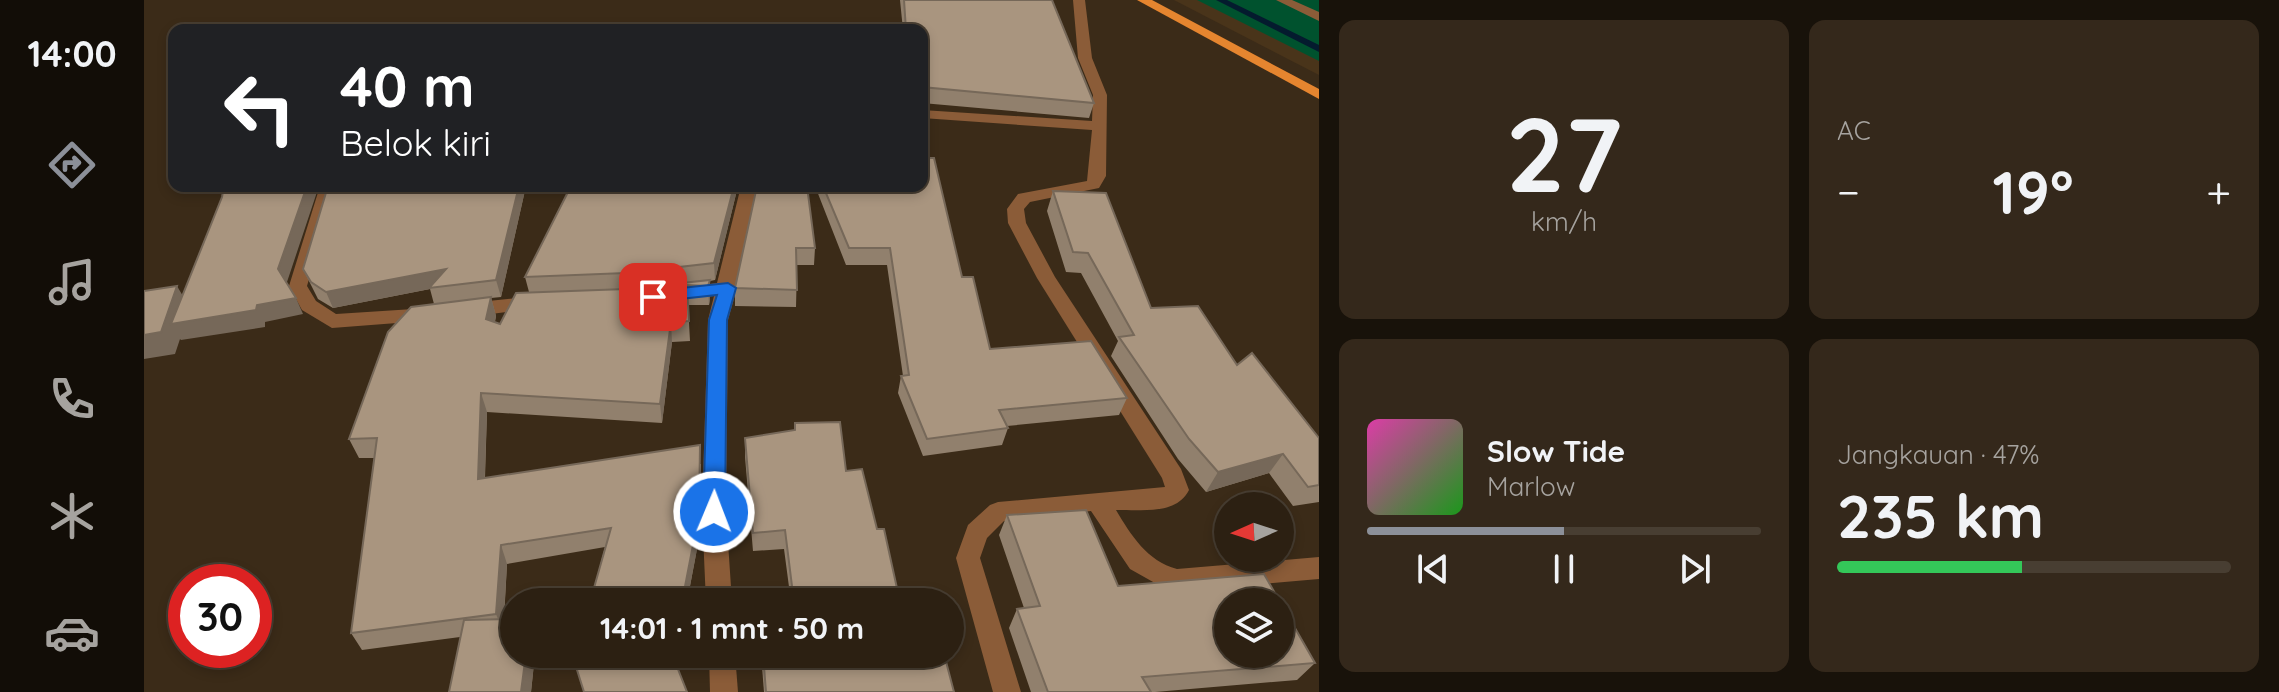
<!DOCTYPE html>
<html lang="id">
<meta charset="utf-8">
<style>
:root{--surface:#2c2012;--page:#34281b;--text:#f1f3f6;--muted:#a6a39f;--line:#483e32;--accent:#8c9099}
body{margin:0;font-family:Quicksand,sans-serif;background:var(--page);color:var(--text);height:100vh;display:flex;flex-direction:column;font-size:30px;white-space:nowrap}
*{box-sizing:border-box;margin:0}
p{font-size:26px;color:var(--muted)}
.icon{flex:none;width:44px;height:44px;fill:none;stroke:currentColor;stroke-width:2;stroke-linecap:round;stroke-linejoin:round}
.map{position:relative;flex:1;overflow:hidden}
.drawer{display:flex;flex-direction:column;gap:20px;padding:20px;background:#18120a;width:960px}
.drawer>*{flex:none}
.top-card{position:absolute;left:24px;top:24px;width:760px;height:168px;border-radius:16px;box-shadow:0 4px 12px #0003,0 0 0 2px var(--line);background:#202124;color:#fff;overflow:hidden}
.needle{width:52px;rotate:267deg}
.tools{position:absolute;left:1070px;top:492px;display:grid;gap:16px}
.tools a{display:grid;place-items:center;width:80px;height:80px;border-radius:50%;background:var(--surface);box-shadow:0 4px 12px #0003,0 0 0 2px var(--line);font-size:40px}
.speed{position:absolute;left:24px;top:564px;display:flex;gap:16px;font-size:40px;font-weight:700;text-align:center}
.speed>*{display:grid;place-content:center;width:104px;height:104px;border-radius:50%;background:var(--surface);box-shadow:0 4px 12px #0003,0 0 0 2px var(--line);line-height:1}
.speed .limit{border:12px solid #d22;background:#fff;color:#111}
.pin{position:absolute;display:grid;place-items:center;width:68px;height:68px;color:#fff;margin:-34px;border-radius:16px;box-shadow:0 4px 12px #0006}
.me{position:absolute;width:88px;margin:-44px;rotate:1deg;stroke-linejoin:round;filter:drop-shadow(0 0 6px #0008)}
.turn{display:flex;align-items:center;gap:28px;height:168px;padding:0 40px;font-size:36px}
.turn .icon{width:104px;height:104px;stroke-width:2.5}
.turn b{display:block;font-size:56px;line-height:68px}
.big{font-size:60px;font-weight:700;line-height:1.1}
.drawer .tile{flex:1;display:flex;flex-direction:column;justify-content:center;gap:12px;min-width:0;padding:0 28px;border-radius:16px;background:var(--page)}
.drawer .dial{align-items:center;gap:0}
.dial b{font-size:104px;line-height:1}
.song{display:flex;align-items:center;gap:24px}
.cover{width:96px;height:96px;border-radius:12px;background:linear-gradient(135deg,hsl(320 70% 55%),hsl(120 70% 35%))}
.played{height:8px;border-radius:4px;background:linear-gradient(90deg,var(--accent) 50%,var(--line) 50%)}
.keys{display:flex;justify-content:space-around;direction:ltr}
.heat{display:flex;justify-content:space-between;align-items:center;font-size:44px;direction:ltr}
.charge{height:12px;border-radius:6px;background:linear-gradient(90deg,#34c759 47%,var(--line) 0)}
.drawer .tiles{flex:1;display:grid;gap:20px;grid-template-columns:repeat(2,1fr)}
.trip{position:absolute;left:356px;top:588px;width:464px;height:80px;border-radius:40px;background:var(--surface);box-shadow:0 4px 12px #0003,0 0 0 2px var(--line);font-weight:700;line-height:80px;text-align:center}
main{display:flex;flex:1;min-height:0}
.dock{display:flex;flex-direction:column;width:144px;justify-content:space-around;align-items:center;background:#120d07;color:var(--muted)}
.dock .icon{width:56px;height:56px}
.dock .selected{color:var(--accent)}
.dock b{font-size:36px;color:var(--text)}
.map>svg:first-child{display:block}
</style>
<main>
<nav class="dock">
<b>14:00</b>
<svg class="icon selected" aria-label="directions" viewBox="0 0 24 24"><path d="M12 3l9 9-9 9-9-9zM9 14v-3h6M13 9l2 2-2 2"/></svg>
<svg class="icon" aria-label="music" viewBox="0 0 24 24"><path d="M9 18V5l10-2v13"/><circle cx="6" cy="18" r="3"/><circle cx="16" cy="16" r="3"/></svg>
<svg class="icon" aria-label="phone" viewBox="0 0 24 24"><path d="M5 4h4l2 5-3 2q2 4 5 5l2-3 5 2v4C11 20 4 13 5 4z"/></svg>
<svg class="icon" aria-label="climate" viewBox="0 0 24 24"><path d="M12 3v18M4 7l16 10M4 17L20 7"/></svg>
<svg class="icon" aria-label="car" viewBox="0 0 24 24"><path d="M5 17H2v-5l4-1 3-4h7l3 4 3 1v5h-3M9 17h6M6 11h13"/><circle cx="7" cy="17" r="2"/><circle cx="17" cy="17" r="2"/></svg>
</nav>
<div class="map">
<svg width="1175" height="692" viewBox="0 0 1175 692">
<rect width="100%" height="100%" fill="#3b2b18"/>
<!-- built -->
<polygon fill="#49341a" points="1030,0 1175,0 1175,75"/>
<!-- green -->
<polygon fill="#00522e" points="1053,0 1175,0 1175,61"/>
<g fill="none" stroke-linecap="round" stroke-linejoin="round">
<!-- stream -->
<polygon fill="#041b2e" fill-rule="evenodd" points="1072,0 1083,0 1175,45 1175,52"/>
<!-- minor -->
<g fill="#8b5c38" fill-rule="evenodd">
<path d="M929,0h12l7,58 15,37 -1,81 -7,12 -69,14 -6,7 2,14 29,54 126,192 8,21c-13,26 -49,19 -73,20 15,25 31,51 61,59l142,-12v22l-142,12 -15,-4 -32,-18 -39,-58 -87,10 -17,17 -7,20 41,134h-28l-37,-134 12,-33 22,-20 8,-3 167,-15 -3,-9 -125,-200 -29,-55 -1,-14 11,-15 69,-13 5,-51 -170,-12v-8l170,11 1,-26 -15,-37z"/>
<polygon points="1132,0 1148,0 1175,12 1175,21"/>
<polygon points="176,186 192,186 163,286 172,301 192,314 285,308 295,315 292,320 188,328 158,310 145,286"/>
<polygon points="597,186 613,186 593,288 584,320 582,512 588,602 562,602 558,512 564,320 570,296 540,299 531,293 540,287 573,283"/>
<polygon points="392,296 402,302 399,307 325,317 315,310 325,303"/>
<polygon points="565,654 591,654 594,692 566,692"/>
</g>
<!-- major -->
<polygon fill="#e5852f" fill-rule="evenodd" points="993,0 1008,0 1175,89 1175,99"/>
</g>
<!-- wall -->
<g fill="#91806d">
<polygon points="756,0 908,0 950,103 945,118 778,103 778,30 759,30"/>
<polygon points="382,186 357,297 347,298 352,316 351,322 356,324 385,292 381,277 594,186 571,280 566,281 566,299 565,305 544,305 546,341 528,342 518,423 343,412 341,478 557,464 556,533 543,602 446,602 461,547 363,564 360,619 370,654 391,654 387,692 316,637 218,650 207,633 230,458 215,458 205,439 290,304 286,289 189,308 174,299 159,269"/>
<polygon points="613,186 671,248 670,265 653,265 652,307 591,306 591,288"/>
<polygon points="671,186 778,186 818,277 846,349 983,398 975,415 863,426 864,428 858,445 779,456 754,393 757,376 759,376 743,265 702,265"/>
<polygon points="909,191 1007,308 1093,365 1175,438 1175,502 1149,506 1125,473 1062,492 1034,459 967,356 974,341 937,273 922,272 903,211"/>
<polygon points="651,423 702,471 733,529 756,602 647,602 640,549 609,551 601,457 601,438 650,430"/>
<polygon points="863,515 974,586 1171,663 1153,680 1011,692 887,692 865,628 873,609 880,608 855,535"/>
<polygon points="617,654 800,654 810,692 620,692"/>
</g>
<!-- shaded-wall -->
<g fill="#766859">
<polygon points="163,186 175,186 142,285 134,269"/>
<polygon points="375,186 382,186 357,297 352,280"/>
<polygon points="590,186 594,186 571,280 570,263"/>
<polygon points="302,269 286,289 189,308 182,292"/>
<polygon points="566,280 566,299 565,305 564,286"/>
<polygon points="33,286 46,308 113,305 152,298 159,314 121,322 121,327 37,340 36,339 31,354 0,359 0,335"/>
<polygon points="347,297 352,316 347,338 342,319"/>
<polygon points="527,322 528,342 518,423 516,404"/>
<polygon points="337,393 343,412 340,498 334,479"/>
<polygon points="556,445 556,533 543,602 538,602"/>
<polygon points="1139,454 1125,473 1062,492 1074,472"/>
<polygon points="357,545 363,564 359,632 352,614"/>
<polygon points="382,654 391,654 387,692 377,692"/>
</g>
<!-- building -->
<g fill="#a9957f" stroke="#766859" stroke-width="2" fill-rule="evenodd">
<polygon points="760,0 908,0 950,103 778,87 778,30 762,30"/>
<polygon points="778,158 790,158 818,277 829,277 846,349 947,341 983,398 855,410 864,428 783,439 757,376 765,375 746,248 705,248 679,186 778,186"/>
<polygon points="80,186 163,186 134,269 152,298 113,305 112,310 27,324 78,197"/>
<polygon points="184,186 375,186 352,280 285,288 302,269 182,292 167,282 159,269"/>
<polygon points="427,186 590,186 570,263 482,273 381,277"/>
<polygon points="613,186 663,186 671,248 652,248 653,290 591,288"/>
<polygon points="909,191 962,193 1007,308 1054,306 1093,365 1108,353 1175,438 1175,485 1164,487 1139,454 1074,472 1045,439 975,337 990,335 944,253 929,252"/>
<polygon points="566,280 564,286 543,285 545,321 527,322 516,404 337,393 334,479 556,445 555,514 538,602 446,602 467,528 357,545 352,614 207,633 233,438 205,439 244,332 267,307 347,297 342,319 356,324 372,293 482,289"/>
<polygon points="33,286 17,332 0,335 0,291"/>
<polygon points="696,422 702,471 718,469 733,529 740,529 756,602 650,602 641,530 609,533 601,438 651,430 651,423"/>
<path d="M942,510l32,76 146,-12 51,89 -173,14 9,15h-103l-31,-83 23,-3 -33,-91zM1084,602h52v52h-52z"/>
<polygon points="370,619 370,654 382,654 377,692 305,692 320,620"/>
<polygon points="428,654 528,654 543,692 440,692"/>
<polygon points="619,654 800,654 810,692 622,692"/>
</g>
<!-- route -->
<polygon fill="#1a73e8" stroke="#114b97" stroke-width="2" points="584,283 592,288 583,320 581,512 578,519 562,519 559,512 565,320 573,295 509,302 500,297 509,291"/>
</svg>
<div class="tools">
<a><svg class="needle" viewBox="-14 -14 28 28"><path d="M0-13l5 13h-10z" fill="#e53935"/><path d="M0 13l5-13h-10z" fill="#a6a39f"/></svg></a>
<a><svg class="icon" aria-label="layers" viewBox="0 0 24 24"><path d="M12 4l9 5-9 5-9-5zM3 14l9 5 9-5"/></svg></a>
</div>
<div class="speed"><div class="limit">30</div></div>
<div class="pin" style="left:509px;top:297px;background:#d93025"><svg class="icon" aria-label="arrive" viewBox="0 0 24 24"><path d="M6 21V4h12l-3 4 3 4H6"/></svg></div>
<svg class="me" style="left:570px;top:512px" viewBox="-20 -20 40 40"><circle r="17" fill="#1a73e8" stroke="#fff" stroke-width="3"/><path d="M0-11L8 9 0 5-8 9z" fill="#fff"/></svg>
<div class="trip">14:01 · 1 mnt · 50 m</div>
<div class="top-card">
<div class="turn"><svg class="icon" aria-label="left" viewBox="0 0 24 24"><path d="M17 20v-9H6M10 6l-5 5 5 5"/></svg><div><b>40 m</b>Belok kiri</div></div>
</div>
</div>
<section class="drawer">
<div class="tiles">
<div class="tile dial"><b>27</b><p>km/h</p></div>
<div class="tile"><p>AC</p>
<div class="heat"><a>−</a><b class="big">19°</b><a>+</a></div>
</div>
<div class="tile">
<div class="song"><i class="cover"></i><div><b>Slow Tide</b><p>Marlow</p></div></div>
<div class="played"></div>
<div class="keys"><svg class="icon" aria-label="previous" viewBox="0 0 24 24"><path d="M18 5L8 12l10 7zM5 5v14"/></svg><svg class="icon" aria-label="pause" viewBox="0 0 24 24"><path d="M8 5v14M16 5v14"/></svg><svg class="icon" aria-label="next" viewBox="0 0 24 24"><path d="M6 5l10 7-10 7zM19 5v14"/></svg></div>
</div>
<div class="tile"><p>Jangkauan · 47%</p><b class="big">235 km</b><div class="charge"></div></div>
</div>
</section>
</main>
